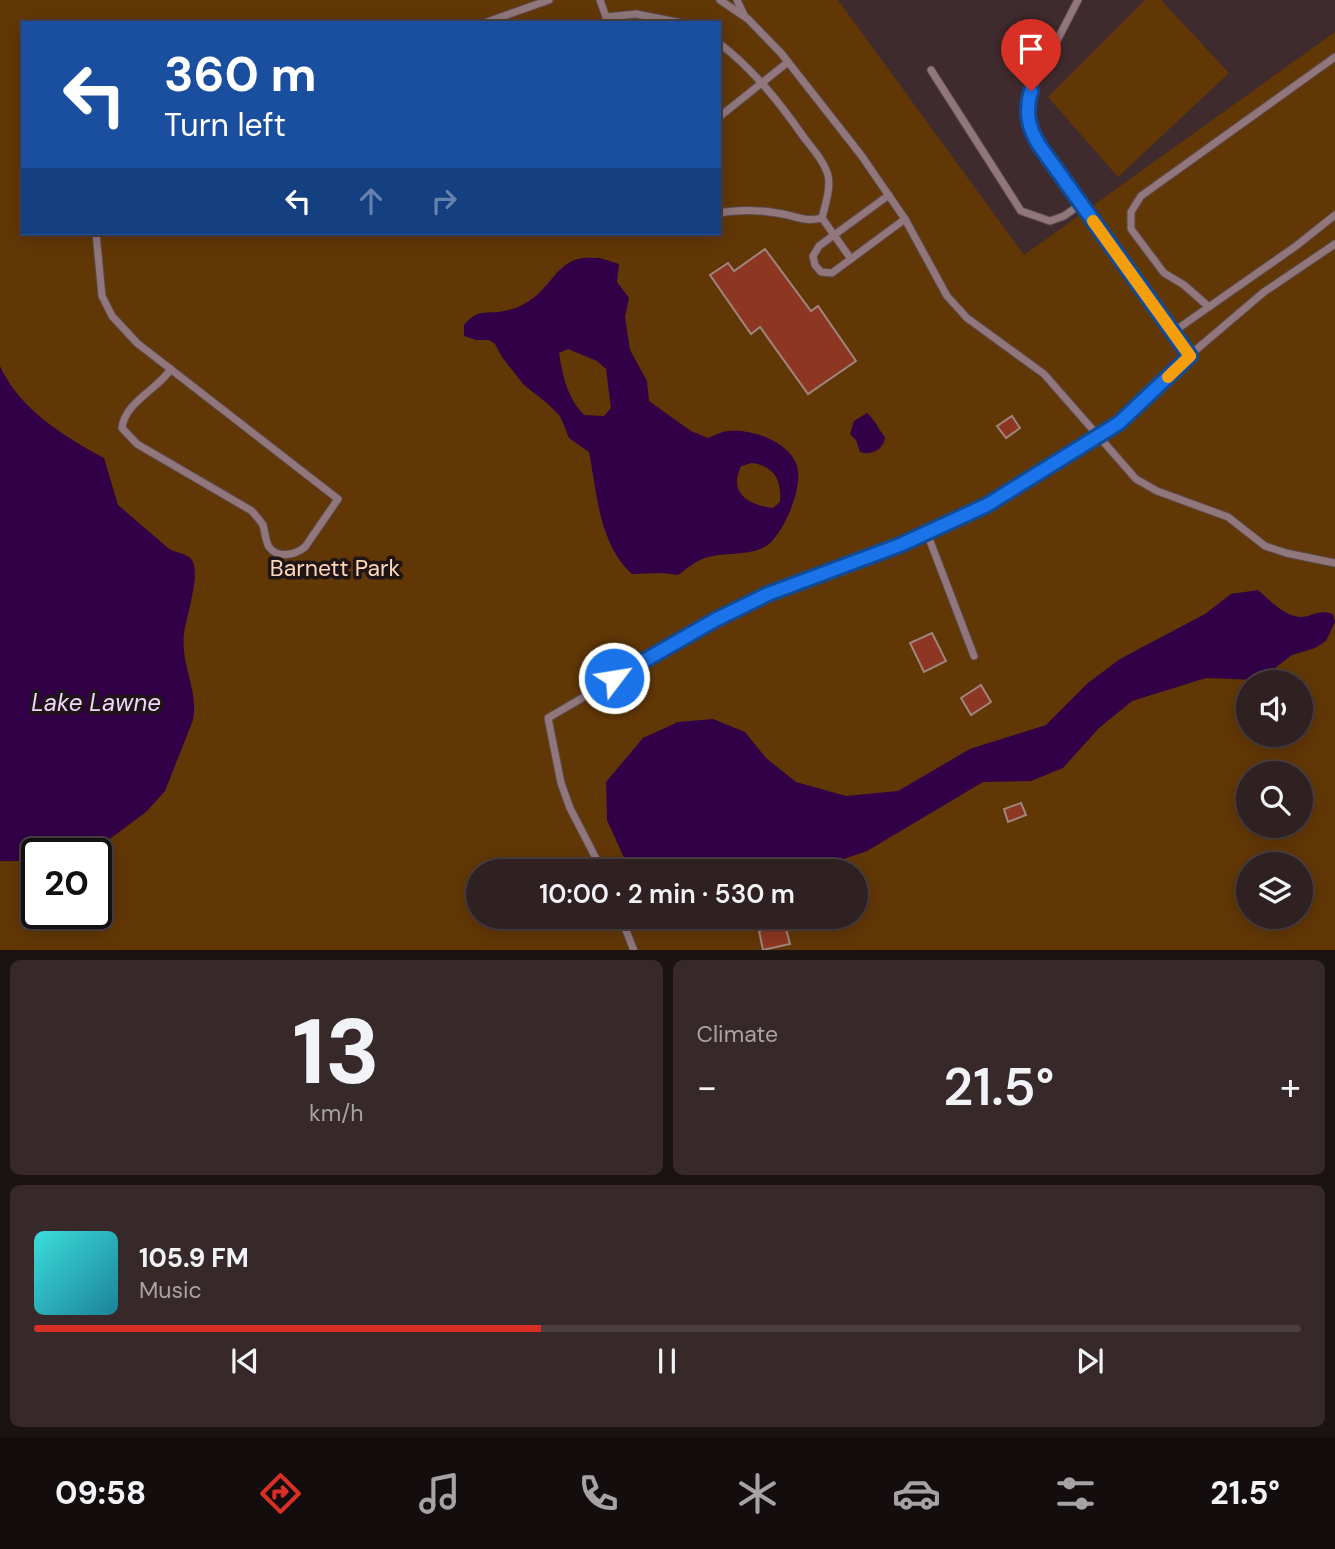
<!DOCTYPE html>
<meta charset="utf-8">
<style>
:root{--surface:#2f2022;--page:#37282a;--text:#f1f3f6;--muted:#a7a3a5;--line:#4a3e40;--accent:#d93025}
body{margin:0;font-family:"DM Sans",sans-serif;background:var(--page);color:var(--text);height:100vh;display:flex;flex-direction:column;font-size:26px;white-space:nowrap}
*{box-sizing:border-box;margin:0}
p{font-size:23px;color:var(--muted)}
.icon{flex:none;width:38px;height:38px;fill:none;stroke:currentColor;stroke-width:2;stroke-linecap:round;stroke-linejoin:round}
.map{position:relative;height:950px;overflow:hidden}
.details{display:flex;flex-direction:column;gap:10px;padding:10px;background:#1a1213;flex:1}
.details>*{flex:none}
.guide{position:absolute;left:21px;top:21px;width:700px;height:214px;border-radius:0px;box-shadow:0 4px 18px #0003,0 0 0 2px var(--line);background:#1a4fa0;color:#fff;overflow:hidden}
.controls{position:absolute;left:1236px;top:670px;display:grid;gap:14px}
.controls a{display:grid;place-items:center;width:77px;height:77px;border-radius:50%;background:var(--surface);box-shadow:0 4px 18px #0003,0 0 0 2px var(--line);font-size:35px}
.speed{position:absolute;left:21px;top:838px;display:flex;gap:14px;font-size:35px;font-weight:700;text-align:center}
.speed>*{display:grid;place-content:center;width:91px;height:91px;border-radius:50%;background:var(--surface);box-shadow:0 4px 18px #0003,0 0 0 2px var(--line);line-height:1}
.speed .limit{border:4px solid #111;border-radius:10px;background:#fff;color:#111}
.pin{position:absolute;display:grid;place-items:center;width:60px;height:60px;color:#fff;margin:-72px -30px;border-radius:50% 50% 50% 0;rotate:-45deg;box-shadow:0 0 7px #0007}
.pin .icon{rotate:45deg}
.me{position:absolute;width:77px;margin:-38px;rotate:59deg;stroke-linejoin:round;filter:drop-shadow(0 0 5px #0008)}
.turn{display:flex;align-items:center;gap:24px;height:147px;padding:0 28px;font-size:32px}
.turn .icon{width:91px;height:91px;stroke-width:2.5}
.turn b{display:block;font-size:49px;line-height:60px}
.lanes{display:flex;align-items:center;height:66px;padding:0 28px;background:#0003;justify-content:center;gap:35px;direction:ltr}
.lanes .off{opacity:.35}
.big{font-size:52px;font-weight:600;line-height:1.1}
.details .tile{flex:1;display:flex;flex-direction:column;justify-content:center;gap:10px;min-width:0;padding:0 24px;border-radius:10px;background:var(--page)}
.details .dial{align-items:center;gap:0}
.dial b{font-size:91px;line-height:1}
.song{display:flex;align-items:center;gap:21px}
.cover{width:84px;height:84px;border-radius:10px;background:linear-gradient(135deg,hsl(180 70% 55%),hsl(190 70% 35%))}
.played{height:7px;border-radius:4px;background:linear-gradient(90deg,var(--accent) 40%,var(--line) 40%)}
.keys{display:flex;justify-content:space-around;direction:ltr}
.heat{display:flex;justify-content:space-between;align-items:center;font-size:38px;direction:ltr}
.details .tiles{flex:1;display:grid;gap:10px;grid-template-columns:1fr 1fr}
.tile:last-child{grid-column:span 2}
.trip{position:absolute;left:466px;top:859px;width:402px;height:70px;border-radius:35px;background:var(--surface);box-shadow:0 4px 18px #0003,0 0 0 2px var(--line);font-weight:600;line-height:70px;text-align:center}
.tabs{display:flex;height:112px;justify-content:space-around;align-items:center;background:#130d0e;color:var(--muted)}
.tabs .icon{width:49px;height:49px}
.tabs .current{color:var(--accent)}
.tabs b{font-size:32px;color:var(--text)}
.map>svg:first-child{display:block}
</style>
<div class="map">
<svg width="1335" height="951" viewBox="0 0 1335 951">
<rect width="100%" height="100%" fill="#3f2a2d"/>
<!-- green -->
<g fill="#623706" fill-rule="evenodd">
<path d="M0,0h838l186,255 311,-223v918l-1335,1zM23,23h696v210h-696zM1248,682h52v53h-52zM1248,774h52v52h-52zM37,854h59v60h-59zM1248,864h52v53h-52zM478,872h378v45h-378z"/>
<polygon points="1145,0 1161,0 1229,73 1118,177 1048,97"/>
</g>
<!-- water -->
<g fill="#320047" fill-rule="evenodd">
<path d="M600,258l19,6 -2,18 12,16 -4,19 5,33 17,31 2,20 42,30 17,7c7,-3 14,-7 21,-7 22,-2 55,9 66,30 11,20 -8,64 -23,80 -15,17 -47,10 -67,17 -9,3 -19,11 -27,17l-16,-2 -30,1c-33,-30 -35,-81 -43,-122l-20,-14 -9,-22 -12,-12 -24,-19 -22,-28 -7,-13 -6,-4h-13l-12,-4v-11c16,-19 24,-9 44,-15 7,-1 15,-5 21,-9 18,-10 28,-37 49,-42 7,-2 15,-1 22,-1zM568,349l29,12 9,8 5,39 -7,8 -20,-1c-17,-18 -21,-38 -25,-62zM752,463c22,3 30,17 28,39l-7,6c-24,-3 -45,-14 -32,-42z"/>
<path d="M0,366c19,43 65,71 104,92l14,47 50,43c6,5 20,5 24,12 9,16 -6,56 -8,74 -4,30 15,57 9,86l-28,71 -19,21 -47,35 -20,7h-42v7h-37z"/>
<path d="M867,413c9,8 11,16 18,24 -1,12 -13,19 -25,15l-4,-12 -6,-6 4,-13z"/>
<path d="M1258,590c13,11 24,25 42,27 14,0 15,-8 33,-3l2,8 -9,19 -11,7 -23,7 -33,25 -53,-2 -74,23 -33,27 -36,40 -32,13 -48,1 -116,69 -29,10 -57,7h-60l-10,4 -81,-1 -23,-51 -1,-38 37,-44 35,-16 35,-3 32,13 21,26 30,24 50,14 52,-5 72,-42 76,-24 42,-42 32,-24 85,-45 26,-20z"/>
</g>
<!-- building -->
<g fill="#8d3722" stroke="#9f857f" stroke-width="2">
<polygon points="765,249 811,311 818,306 856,361 808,394 760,327 751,334 710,275 728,263 734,271"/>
<polygon points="1012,416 1020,428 1006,438 997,426"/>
<polygon points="932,633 946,661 924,672 910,643"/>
<polygon points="981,685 991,702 971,715 961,698"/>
<polygon points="1021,803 1026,815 1008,822 1004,809"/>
<polygon points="785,925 790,944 763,950 759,931"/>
</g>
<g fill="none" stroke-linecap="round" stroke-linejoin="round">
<!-- service casing -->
<g stroke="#5b494d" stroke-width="9">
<g id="service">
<polyline points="600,0 606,17 636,14 682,23"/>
<polyline points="720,0 748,19 781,53 861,155 905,219 947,296 967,318 1044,374 1136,479 1157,491 1228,517 1265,546 1286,553 1335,563"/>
<polyline points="737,0 744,15"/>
<path d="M1078,0l-47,91c-6,21 -3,36 8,54l151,211"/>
<polyline points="484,23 549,0"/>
<path d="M719,43c35,27 61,60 86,96 9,11 19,23 23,36 3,14 -3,30 -6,43"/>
<polyline points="931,70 1021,211 1050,221 1064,216 1081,204"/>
<polyline points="719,117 788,62"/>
<polyline points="889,195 819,246 813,256 815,265 821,272 832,273 905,219"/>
<path d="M719,213c19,-4 39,-3 58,0 17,2 28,10 45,5"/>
<polyline points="822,218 851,259"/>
<path d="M96,233l6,63 10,20 25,27 201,156 -33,48c-10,8 -27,12 -36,0 -4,-7 -4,-16 -6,-22 -3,-5 -8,-10 -11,-14l-115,-67 -15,-16c3,-26 35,-38 49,-59"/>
<polyline points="1209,307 1184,285 1164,273 1131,229 1131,212 1141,196 1335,57"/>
<polyline points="1173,332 1296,246 1335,215"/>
<polyline points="927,533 974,656"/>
<polyline points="603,872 570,808 561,783 548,718 715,620 768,594 943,526 1027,482 1119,423 1184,360 1264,292 1335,244"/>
<polyline points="621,917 634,951"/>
</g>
</g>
<!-- service -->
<use href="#service" stroke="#91777b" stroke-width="7"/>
</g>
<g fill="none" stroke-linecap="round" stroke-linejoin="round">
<!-- route casing -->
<g stroke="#114b97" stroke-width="18">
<path id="route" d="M614,678l101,-58 53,-26 132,-49 87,-40 132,-82 71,-67 -151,-211c-11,-18 -14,-34 -8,-54"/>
</g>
<!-- route -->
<use href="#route" stroke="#1a73e8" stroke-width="12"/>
<!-- slow -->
<polyline stroke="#f59e0b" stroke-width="12" points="1093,221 1190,356 1168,377"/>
</g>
<g text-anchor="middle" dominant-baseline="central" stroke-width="7" stroke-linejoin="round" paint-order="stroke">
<!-- park labels -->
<g font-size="23" fill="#fdd7b7" stroke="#1f1517">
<text x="335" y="568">Barnett Park</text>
</g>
<!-- water labels -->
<g font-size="24" font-style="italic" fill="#eed5fd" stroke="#1f1517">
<text x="96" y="702">Lake Lawne</text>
</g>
</g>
</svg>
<div class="controls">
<a><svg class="icon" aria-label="sound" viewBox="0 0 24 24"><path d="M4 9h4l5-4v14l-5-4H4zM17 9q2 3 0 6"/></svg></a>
<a><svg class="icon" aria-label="search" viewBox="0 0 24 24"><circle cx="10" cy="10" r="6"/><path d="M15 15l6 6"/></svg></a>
<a><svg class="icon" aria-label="layers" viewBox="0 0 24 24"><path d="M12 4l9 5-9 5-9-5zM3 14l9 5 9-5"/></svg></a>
</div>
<div class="speed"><div class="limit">20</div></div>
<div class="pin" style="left:1031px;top:91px;background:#d93025"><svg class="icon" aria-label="arrive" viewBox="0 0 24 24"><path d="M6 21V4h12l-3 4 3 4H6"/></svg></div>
<svg class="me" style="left:614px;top:678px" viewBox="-20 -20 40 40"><circle r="17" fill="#1a73e8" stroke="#fff" stroke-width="3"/><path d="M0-11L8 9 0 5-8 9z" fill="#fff"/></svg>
<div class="trip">10:00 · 2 min · 530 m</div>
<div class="guide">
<div class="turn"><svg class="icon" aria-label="left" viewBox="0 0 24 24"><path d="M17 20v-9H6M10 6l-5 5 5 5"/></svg><div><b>360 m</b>Turn left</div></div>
<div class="lanes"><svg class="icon" aria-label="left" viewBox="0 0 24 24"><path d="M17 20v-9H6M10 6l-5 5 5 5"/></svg><svg class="icon off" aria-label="ahead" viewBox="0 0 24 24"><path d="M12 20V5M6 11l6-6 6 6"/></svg><svg class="icon off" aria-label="right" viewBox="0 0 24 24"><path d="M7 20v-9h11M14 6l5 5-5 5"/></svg></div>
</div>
</div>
<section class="details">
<div class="tiles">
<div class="tile dial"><b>13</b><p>km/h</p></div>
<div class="tile"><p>Climate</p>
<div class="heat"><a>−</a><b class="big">21.5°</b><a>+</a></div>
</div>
<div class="tile">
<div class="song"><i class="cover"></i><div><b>105.9 FM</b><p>Music</p></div></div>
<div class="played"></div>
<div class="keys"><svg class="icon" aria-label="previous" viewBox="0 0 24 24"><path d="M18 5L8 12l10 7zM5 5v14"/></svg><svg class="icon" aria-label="pause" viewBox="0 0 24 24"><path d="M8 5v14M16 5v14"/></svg><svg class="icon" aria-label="next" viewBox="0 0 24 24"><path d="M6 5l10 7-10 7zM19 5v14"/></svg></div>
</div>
</div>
</section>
<nav class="tabs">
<b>09:58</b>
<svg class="icon current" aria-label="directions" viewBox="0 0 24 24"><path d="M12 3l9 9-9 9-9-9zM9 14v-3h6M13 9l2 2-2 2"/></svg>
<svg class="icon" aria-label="music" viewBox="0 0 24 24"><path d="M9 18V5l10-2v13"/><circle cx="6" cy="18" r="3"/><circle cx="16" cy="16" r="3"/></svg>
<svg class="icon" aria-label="phone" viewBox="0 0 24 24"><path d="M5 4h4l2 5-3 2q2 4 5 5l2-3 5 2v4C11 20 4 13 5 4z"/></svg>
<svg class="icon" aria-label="climate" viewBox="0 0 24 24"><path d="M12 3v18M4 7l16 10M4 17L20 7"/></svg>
<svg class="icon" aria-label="car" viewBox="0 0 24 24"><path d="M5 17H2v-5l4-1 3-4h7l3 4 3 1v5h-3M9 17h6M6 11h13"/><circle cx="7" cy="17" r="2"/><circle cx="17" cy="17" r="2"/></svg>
<svg class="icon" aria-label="filters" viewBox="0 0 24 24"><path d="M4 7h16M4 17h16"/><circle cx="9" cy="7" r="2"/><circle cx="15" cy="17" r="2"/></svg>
<b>21.5°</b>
</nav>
